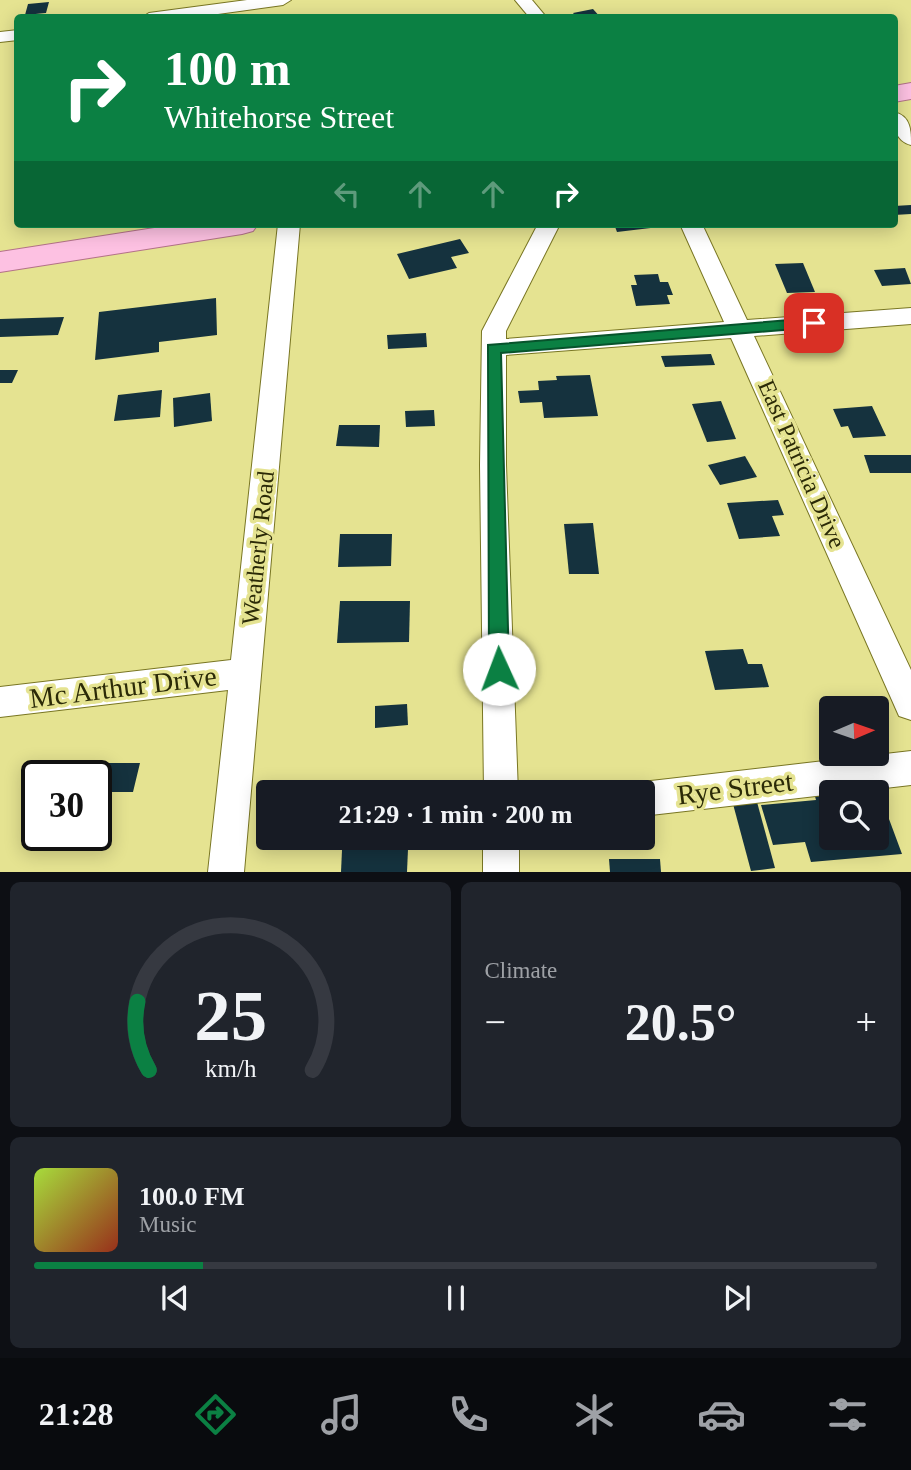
<!DOCTYPE html>
<meta charset="utf-8">
<style>
:root{--surface:#171b24;--page:#20242c;--text:#f1f3f6;--muted:#9ea1a6;--line:#363941;--accent:#0b8043}
body{margin:0;font-family:Georgia,serif;background:var(--page);color:var(--text);height:100vh;display:flex;flex-direction:column;font-size:26px;white-space:nowrap}
*{box-sizing:border-box;margin:0}
p{font-size:23px;color:var(--muted)}
.icon{flex:none;width:38px;height:38px;fill:none;stroke:currentColor;stroke-width:2;stroke-linecap:round;stroke-linejoin:round}
.map{position:relative;height:872px;overflow:hidden}
.side{display:flex;flex-direction:column;gap:10px;padding:10px;background:#0d0f14;flex:1}
.side>*{flex:none}
.guide{position:absolute;left:14px;top:14px;width:884px;height:214px;border-radius:7px;box-shadow:0 4px 18px #0003;background:#0b8043;color:#fff;overflow:hidden}
.needle{width:46px;rotate:88deg}
.controls{position:absolute;left:819px;top:696px;display:grid;gap:14px}
.controls a{display:grid;place-items:center;width:70px;height:70px;border-radius:7px;background:var(--surface);box-shadow:0 4px 18px #0003;font-size:35px}
.speed{position:absolute;left:21px;top:760px;display:flex;gap:14px;font-size:35px;font-weight:700;text-align:center}
.speed>*{display:grid;place-content:center;width:91px;height:91px;border-radius:50%;background:var(--surface);box-shadow:0 4px 18px #0003;line-height:1}
.speed .limit{border:4px solid #111;border-radius:10px;background:#fff;color:#111}
.pin{position:absolute;display:grid;place-items:center;width:60px;height:60px;color:#fff;margin:-30px;border-radius:14px;box-shadow:0 4px 10px #0006}
.me{position:absolute;width:77px;margin:-38px;rotate:358deg;stroke-linejoin:round;filter:drop-shadow(0 0 5px #0008)}
.turn{display:flex;align-items:center;gap:24px;height:147px;padding:0 35px;font-size:32px}
.turn .icon{width:91px;height:91px;stroke-width:2.5}
.turn b{display:block;font-size:49px;line-height:60px}
.lanes{display:flex;align-items:center;height:66px;padding:0 35px;background:#0003;justify-content:center;gap:35px;direction:ltr}
.lanes .off{opacity:.35}
.big{font-size:52px;font-weight:800;line-height:1.1}
.side .widget{flex:1;display:flex;flex-direction:column;justify-content:center;gap:10px;min-width:0;padding:0 24px;border-radius:10px;background:var(--page)}
.side .dial{align-items:center;gap:0}
.dial svg{height:182px;overflow:visible;fill:none;stroke:var(--line);stroke-width:7;stroke-linecap:round;text-anchor:middle}
.dial text{fill:var(--text);stroke:none}
.song{display:flex;align-items:center;gap:21px}
.cover{width:84px;height:84px;border-radius:10px;background:linear-gradient(135deg,hsl(80 70% 55%),hsl(10 70% 35%))}
.played{height:7px;border-radius:4px;background:linear-gradient(90deg,var(--accent) 20%,var(--line) 20%)}
.keys{display:flex;justify-content:space-around;direction:ltr}
.heat{display:flex;justify-content:space-between;align-items:center;font-size:38px;direction:ltr}
.side .tiles{flex:1;display:grid;gap:10px;grid-template-columns:1fr 1fr}
.widget:last-child{grid-column:span 2}
.trip{position:absolute;left:256px;top:780px;width:399px;height:70px;border-radius:7px;background:var(--surface);box-shadow:0 4px 18px #0003;font-weight:800;line-height:70px;text-align:center}
.dock{display:flex;height:112px;justify-content:space-around;align-items:center;background:#090b0e;color:var(--muted)}
.dock .icon{width:49px;height:49px}
.dock .selected{color:var(--accent)}
.dock b{font-size:32px;color:var(--text)}
.map>svg:first-child{display:block}
</style>
<div class="map">
<svg width="911" height="872" viewBox="0 0 911 872">
<rect width="100%" height="100%" fill="#e5e391"/>
<!-- building -->
<g fill="#15323e" fill-rule="evenodd">
<polygon points="49,2 46,13 25,15 28,4"/>
<polygon points="593,9 601,18 577,18 573,13"/>
<polygon points="911,205 911,214 894,215 894,206"/>
<polygon points="614,224 658,224 659,227 617,232"/>
<polygon points="460,239 469,253 451,257 457,268 409,279 397,254"/>
<polygon points="803,263 815,292 787,293 775,264"/>
<polygon points="905,268 911,284 882,286 874,270"/>
<polygon points="658,274 660,282 668,282 673,295 667,295 670,304 636,306 631,285 637,285 634,275"/>
<polygon points="216,298 217,335 159,342 159,352 95,360 99,312"/>
<polygon points="64,317 58,335 0,337 0,319"/>
<polygon points="426,333 427,347 388,349 387,335"/>
<polygon points="711,354 715,365 665,367 661,356"/>
<polygon points="0,370 18,370 12,383 0,383"/>
<polygon points="590,375 598,416 544,418 542,402 520,403 518,391 539,390 538,381 557,380 556,376"/>
<polygon points="162,390 160,417 114,421 118,395"/>
<polygon points="210,393 212,421 174,427 173,398"/>
<polygon points="721,401 736,439 707,442 692,404"/>
<polygon points="872,406 886,436 853,438 848,426 841,427 833,409"/>
<polygon points="434,410 435,426 406,427 405,411"/>
<polygon points="339,425 380,425 379,447 336,446"/>
<polygon points="864,455 911,455 911,473 870,473"/>
<polygon points="745,456 757,477 720,485 708,465"/>
<polygon points="778,500 784,515 772,516 780,536 739,539 727,503"/>
<polygon points="593,523 599,574 569,574 564,524"/>
<polygon points="340,534 392,534 391,566 338,567"/>
<polygon points="340,601 410,601 409,642 337,643"/>
<polygon points="743,649 748,664 762,664 769,687 715,690 705,651"/>
<polygon points="407,704 408,725 375,728 375,706"/>
<polygon points="77,763 140,763 133,792 96,792 96,775 74,775"/>
<path d="M876,784l26,70 -91,8 -6,-20 -32,3 -12,-40 55,-5 -3,-11zM831,793h46v45h-46z"/>
<polygon points="757,802 775,868 751,871 733,804"/>
<polygon points="408,849 407,872 341,872 342,850"/>
<polygon points="609,859 660,859 661,872 610,872"/>
</g>
<g fill="none" stroke-linecap="round" stroke-linejoin="round">
<!-- street casing -->
<g stroke="#797623" stroke-width="2">
<g id="street">
<polygon points="247,0 291,0 283,5 189,18 141,18 149,13"/>
<polygon points="515,0 532,0 547,18 530,18"/>
<polygon points="18,30 18,40 0,42 0,32"/>
<path d="M894,112c17,4 17,19 17,33 -16,-4 -17,-18 -17,-33z"/>
<polygon points="278,224 300,224 244,872 208,872 228,690 0,717 0,687 231,660"/>
<polygon points="538,224 560,224 506,331 506,339 724,322 680,224 702,224 747,320 911,308 911,324 754,336 911,670 911,720 899,716 731,338 506,355 506,465 518,793 484,793 480,465 482,331"/>
<polygon points="911,751 911,785 642,816 642,793 627,793 630,787 642,782"/>
<rect x="483" y="838" width="36" height="34"/>
</g>
</g>
<!-- primary casing -->
<g stroke="#b37288" stroke-width="2">
<g id="primary">
<polygon points="911,83 911,99 894,102 894,86"/>
<polygon points="180,224 258,224 253,231 242,234 0,272 0,252"/>
</g>
</g>
<!-- street -->
<use href="#street" fill="#fff" fill-rule="evenodd"/>
<!-- primary -->
<use href="#primary" fill="#fdc1e2" fill-rule="evenodd"/>
</g>
<!-- route -->
<polygon fill="#0b8043" stroke="#07532c" stroke-width="2" points="814,318 821,323 819,327 501,353 509,669 506,675 499,678 492,675 489,669 488,345"/>
<g text-anchor="middle" dominant-baseline="central" stroke-width="7" stroke-linejoin="round" paint-order="stroke">
<!-- street labels -->
<g font-size="24" fill="#2b2a07" stroke="#e5e391">
<text transform="translate(802 464) rotate(66)">East Patricia Drive</text>
<text transform="translate(258 548) rotate(-84)">Weatherly Road</text>
</g>
<!-- near-street labels -->
<g font-size="28" fill="#2b2a07" stroke="#e5e391">
<text transform="translate(123 687) rotate(-7)">Mc Arthur Drive</text>
<text transform="translate(735 788) rotate(-7)">Rye Street</text>
</g>
</g>
</svg>
<div class="controls">
<a><svg class="needle" viewBox="-14 -14 28 28"><path d="M0-13l5 13h-10z" fill="#e53935"/><path d="M0 13l5-13h-10z" fill="#9ea1a6"/></svg></a>
<a><svg class="icon" aria-label="search" viewBox="0 0 24 24"><circle cx="10" cy="10" r="6"/><path d="M15 15l6 6"/></svg></a>
</div>
<div class="speed"><div class="limit">30</div></div>
<div class="pin" style="left:814px;top:323px;background:#d93025"><svg class="icon" aria-label="arrive" viewBox="0 0 24 24"><path d="M6 21V4h12l-3 4 3 4H6"/></svg></div>
<svg class="me" style="left:499px;top:669px" viewBox="-20 -20 40 40"><circle r="19" fill="#fff"/><path d="M0-13L10 11 0 6-10 11z" fill="#0b8043"/></svg>
<div class="trip">21:29 · 1 min · 200 m</div>
<div class="guide">
<div class="turn"><svg class="icon" aria-label="right" viewBox="0 0 24 24"><path d="M7 20v-9h11M14 6l5 5-5 5"/></svg><div><b>100 m</b>Whitehorse Street</div></div>
<div class="lanes"><svg class="icon off" aria-label="left" viewBox="0 0 24 24"><path d="M17 20v-9H6M10 6l-5 5 5 5"/></svg><svg class="icon off" aria-label="ahead" viewBox="0 0 24 24"><path d="M12 20V5M6 11l6-6 6 6"/></svg><svg class="icon off" aria-label="ahead" viewBox="0 0 24 24"><path d="M12 20V5M6 11l6-6 6 6"/></svg><svg class="icon" aria-label="right" viewBox="0 0 24 24"><path d="M7 20v-9h11M14 6l5 5-5 5"/></svg></div>
</div>
</div>
<section class="side">
<div class="tiles">
<div class="widget dial"><svg viewBox="0 0 100 80">
<path d="M14 69A42 42 0 1 1 86 69"/>
<path d="M14 69A42 42 0 0 1 9 39" stroke="#0b8043"/>
<text x="50" y="56" font-size="32" font-weight="700">25</text>
<text x="50" y="72" font-size="11">km/h</text>
</svg></div>
<div class="widget"><p>Climate</p>
<div class="heat"><a>−</a><b class="big">20.5°</b><a>+</a></div>
</div>
<div class="widget">
<div class="song"><i class="cover"></i><div><b>100.0 FM</b><p>Music</p></div></div>
<div class="played"></div>
<div class="keys"><svg class="icon" aria-label="previous" viewBox="0 0 24 24"><path d="M18 5L8 12l10 7zM5 5v14"/></svg><svg class="icon" aria-label="pause" viewBox="0 0 24 24"><path d="M8 5v14M16 5v14"/></svg><svg class="icon" aria-label="next" viewBox="0 0 24 24"><path d="M6 5l10 7-10 7zM19 5v14"/></svg></div>
</div>
</div>
</section>
<nav class="dock">
<b>21:28</b>
<svg class="icon selected" aria-label="directions" viewBox="0 0 24 24"><path d="M12 3l9 9-9 9-9-9zM9 14v-3h6M13 9l2 2-2 2"/></svg>
<svg class="icon" aria-label="music" viewBox="0 0 24 24"><path d="M9 18V5l10-2v13"/><circle cx="6" cy="18" r="3"/><circle cx="16" cy="16" r="3"/></svg>
<svg class="icon" aria-label="phone" viewBox="0 0 24 24"><path d="M5 4h4l2 5-3 2q2 4 5 5l2-3 5 2v4C11 20 4 13 5 4z"/></svg>
<svg class="icon" aria-label="climate" viewBox="0 0 24 24"><path d="M12 3v18M4 7l16 10M4 17L20 7"/></svg>
<svg class="icon" aria-label="car" viewBox="0 0 24 24"><path d="M5 17H2v-5l4-1 3-4h7l3 4 3 1v5h-3M9 17h6M6 11h13"/><circle cx="7" cy="17" r="2"/><circle cx="17" cy="17" r="2"/></svg>
<svg class="icon" aria-label="filters" viewBox="0 0 24 24"><path d="M4 7h16M4 17h16"/><circle cx="9" cy="7" r="2"/><circle cx="15" cy="17" r="2"/></svg>
</nav>
